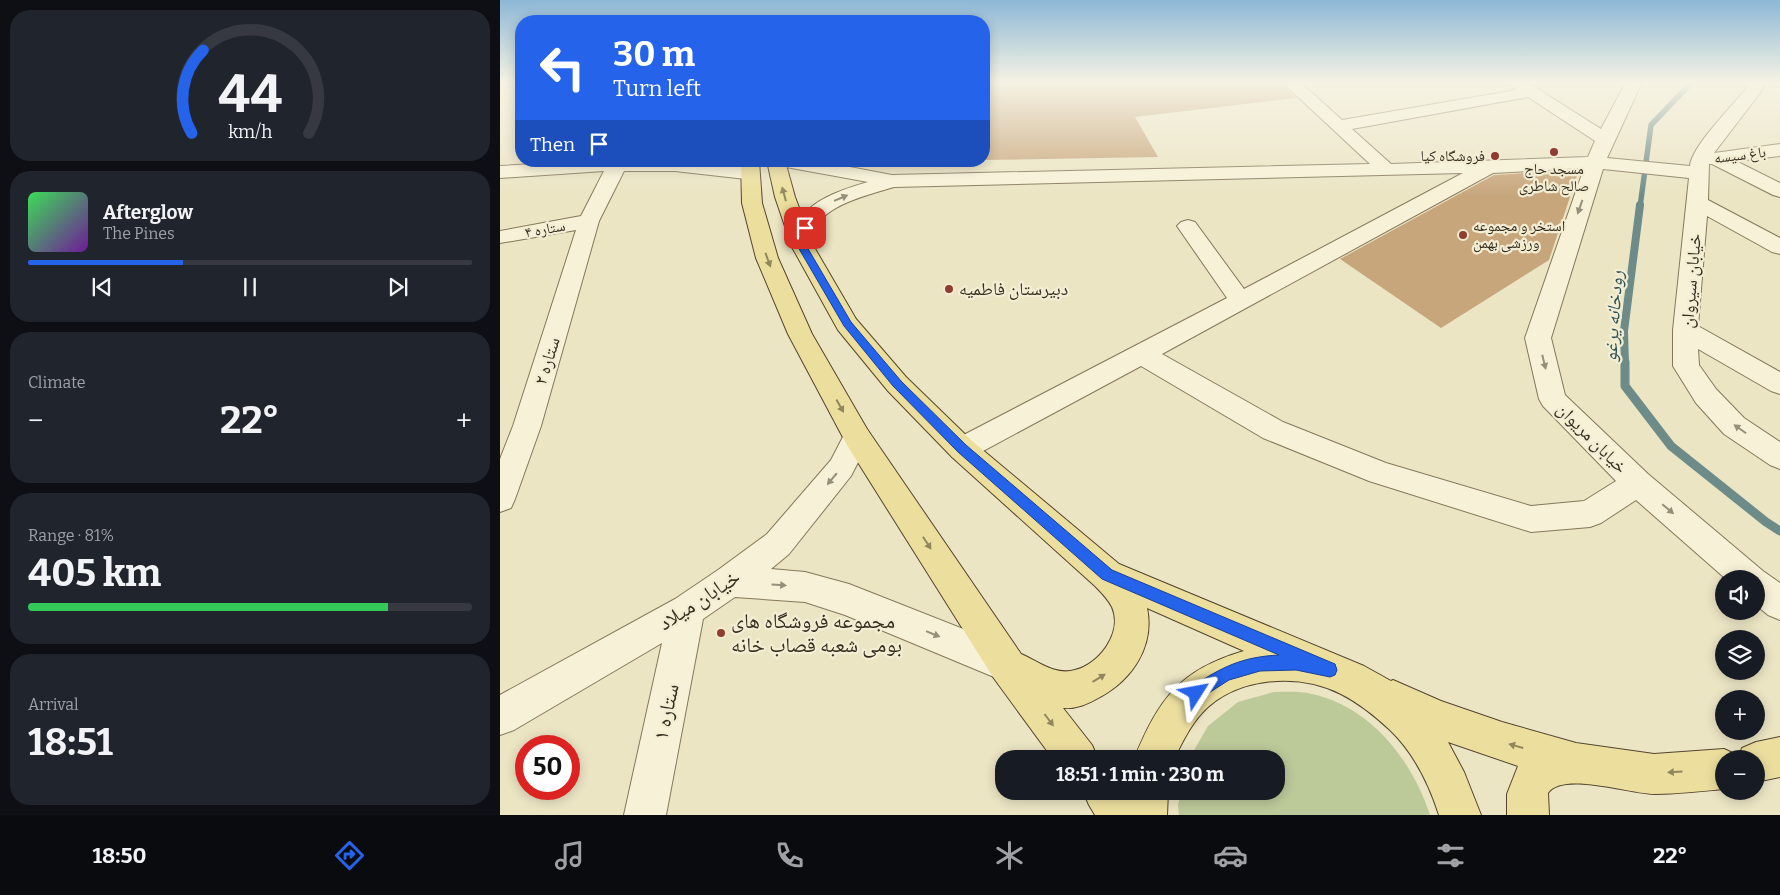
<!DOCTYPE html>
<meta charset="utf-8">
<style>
:root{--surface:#171b24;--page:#20242c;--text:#f1f3f6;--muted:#9ea1a6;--line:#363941;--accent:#2563eb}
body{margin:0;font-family:Bitter,"Noto Naskh Arabic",serif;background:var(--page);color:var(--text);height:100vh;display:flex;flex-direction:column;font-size:19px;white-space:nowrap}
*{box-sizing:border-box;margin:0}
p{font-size:16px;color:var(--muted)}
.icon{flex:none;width:28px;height:28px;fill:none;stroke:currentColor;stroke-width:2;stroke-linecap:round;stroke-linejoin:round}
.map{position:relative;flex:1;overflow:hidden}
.drawer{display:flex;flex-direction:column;gap:10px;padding:10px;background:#0d0f14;width:500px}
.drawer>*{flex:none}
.guide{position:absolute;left:15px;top:15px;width:475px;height:152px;border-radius:20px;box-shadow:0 2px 12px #0003;background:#2563eb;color:#fff;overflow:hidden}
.buttons{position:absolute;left:1215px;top:570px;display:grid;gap:10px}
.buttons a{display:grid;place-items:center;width:50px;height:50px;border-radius:50%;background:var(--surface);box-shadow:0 2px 12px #0003;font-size:25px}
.speed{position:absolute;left:15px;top:735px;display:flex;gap:10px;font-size:25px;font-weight:700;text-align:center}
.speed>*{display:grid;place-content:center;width:65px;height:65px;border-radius:50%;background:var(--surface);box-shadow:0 2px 12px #0003;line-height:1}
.speed .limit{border:8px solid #d22;background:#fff;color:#111}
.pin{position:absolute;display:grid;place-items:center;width:42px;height:42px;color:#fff;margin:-21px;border-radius:10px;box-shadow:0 2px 8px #0006}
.me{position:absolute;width:55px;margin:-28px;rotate:56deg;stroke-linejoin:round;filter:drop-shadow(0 0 4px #0008)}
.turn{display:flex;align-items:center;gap:18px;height:105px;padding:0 15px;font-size:22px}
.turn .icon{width:65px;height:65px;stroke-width:2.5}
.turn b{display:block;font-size:35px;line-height:42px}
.then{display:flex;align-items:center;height:48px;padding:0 15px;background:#0003;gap:10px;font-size:19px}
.big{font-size:38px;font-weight:700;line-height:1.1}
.drawer .widget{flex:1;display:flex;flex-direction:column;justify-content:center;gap:8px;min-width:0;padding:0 18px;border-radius:20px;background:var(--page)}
.drawer .dial{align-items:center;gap:0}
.dial svg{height:130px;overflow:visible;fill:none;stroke:var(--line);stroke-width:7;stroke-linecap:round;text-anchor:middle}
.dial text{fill:var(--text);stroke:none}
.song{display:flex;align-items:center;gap:15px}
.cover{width:60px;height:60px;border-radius:8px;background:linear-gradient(135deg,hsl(130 70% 55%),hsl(280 70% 35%))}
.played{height:5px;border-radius:2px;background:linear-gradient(90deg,var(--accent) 35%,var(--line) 35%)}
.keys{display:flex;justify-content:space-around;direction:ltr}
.heat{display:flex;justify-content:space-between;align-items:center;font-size:28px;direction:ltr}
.charge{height:8px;border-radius:4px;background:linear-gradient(90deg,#34c759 81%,var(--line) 0)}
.trip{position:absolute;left:495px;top:750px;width:290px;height:50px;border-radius:20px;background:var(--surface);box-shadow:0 2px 12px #0003;font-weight:700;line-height:50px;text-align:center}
.tabs{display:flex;height:80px;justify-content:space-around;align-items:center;background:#090b0e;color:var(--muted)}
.tabs .icon{width:35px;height:35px}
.tabs .current{color:var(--accent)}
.tabs b{font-size:22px;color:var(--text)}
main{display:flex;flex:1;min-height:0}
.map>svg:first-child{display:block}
</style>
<main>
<section class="drawer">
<div class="widget dial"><svg viewBox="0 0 100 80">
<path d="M14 69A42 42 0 1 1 86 69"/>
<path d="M14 69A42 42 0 0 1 21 18" stroke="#2563eb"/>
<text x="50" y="56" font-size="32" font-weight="700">44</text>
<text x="50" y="72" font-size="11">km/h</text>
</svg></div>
<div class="widget">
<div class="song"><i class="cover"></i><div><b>Afterglow</b><p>The Pines</p></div></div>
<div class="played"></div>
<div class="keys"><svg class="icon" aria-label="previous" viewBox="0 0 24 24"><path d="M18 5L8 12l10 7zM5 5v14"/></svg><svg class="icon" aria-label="pause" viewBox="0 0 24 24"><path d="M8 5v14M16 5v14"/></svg><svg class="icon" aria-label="next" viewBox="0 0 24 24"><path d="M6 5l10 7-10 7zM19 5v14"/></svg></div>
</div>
<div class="widget"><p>Climate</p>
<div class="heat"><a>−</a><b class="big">22°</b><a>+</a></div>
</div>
<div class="widget"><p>Range · 81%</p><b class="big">405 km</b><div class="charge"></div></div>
<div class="widget"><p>Arrival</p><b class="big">18:51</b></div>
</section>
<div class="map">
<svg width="1280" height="815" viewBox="0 0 1280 815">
<rect width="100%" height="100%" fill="#ebe5c4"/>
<!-- green -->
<path fill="#bcc999" d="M774,692c12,0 26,-1 38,2 59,13 100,66 118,121h-251l-1,-10 3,-14h95v-32h-87l19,-33 30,-24z"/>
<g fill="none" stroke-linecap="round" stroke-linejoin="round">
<!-- stream-far2 -->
<polyline stroke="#6d8c89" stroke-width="5.5" points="1140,207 1151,125 1192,82"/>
<!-- stream-far1 -->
<polyline stroke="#6d8c89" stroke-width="8" points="1125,364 1124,331 1140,205"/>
<!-- stream -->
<polyline stroke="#6d8c89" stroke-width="9" points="1125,362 1125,386 1171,446 1266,522 1280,531"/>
</g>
<!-- building -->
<g fill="#c7a67c">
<polygon points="484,82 780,82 796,98 635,117 658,157 484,160"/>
<polygon points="1079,170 1049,260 941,328 840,259 994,175"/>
</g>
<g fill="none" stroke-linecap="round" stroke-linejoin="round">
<!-- minor casing -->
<g stroke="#85775b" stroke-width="2">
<g id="minor">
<path d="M782,82h18l42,38 174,-30 -9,-8h20l74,47 25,-47h16l-35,76 83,8c1,-19 43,-61 56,-77l3,-7h16l-5,11 -46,60 66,-9v12l-44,5 44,22v14l-7,-2 -61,-31h-3l-1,36 72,38v16l-8,-2 -65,-36 -9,110 82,46v22l-9,-3 -73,-42 1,16 17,24 28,29 36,24v27l-10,-4 -46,-31 -28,-31 -23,-37v-36l16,-152 -86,-9 -52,169 14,57 83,79 115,97 17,12v37l-12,-5 -12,-10v-26h-30l-90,-79 -35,23 -11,4 -59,5 -162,-51 -106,-43 -122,-72 -169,91 -10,3 -10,-3 -4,-8 4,-8 275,-143 -50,-72 4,-4 7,-2 7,2 49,67 219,-116 -569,14c-23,7 -65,17 -77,38 -5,9 -1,18 -6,27l-8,2 -8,-2 -3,-5c1,-6 0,-14 3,-20 13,-27 46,-37 73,-45l-82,-15 -7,-2 -2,-4h41l74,14 478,-11zM1028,97l67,44 -7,16 -197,7 -39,-35zM1084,168l-59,170 14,61 4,7 73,75 -32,20 -53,5 -145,-43 -103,-41 -121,-68 331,-181z"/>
<polygon points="84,161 192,161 246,167 253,169 256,173 253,177 246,179 175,171 124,171 99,221 41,426 15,499 11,508 0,512 0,459 13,426 76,230 0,243 0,231 81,216 104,171 0,178 0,166"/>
<polygon points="357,426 367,429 371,437 351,476 289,554 271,569 305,572 349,584 519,651 524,664 519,677 506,682 345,615 305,602 235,597 203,619 166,815 124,815 162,643 14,730 0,735 0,695 175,599 218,570 267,534 331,460 347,429"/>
</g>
</g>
<!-- major casing -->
<g stroke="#53452f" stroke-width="2">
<g id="major">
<path d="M241,161h18l3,42 16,55 34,76 55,95 154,225c17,7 34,22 54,16 25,-6 48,-38 37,-63 -4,-8 -11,-15 -17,-21l-143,-129 -64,-66 -50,-61 -46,-83 -17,-50 -8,-36h18l10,36 19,50 42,72 50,58 66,64 147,123 245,102 27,15 2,-1 48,21 61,21 74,21 78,11 70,-5 15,7 3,-8 14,-6 24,-5v40l-24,5v-23h-32v30c-23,2 -46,5 -69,5 -25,0 -92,-23 -107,-1l1,22h-42v-21l11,-28 -70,-24 16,30 17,43h-42c-10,-31 -25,-62 -49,-85 -15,-14 -31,-27 -49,-36 -43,-22 -106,-17 -139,19 -12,13 -20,30 -28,46h-40c25,-60 45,-89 110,-108l-97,-43c8,38 -15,72 -47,89 -12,7 -23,12 -37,11l29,37 6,14h-45l-60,-82 -146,-232 -59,-111 -32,-76 -14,-55z"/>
<polygon points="583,791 668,791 667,815 595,815 589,805"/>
</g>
</g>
<!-- minor -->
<use href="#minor" fill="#f7f2d7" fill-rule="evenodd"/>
<!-- major -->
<use href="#major" fill="#ecdf9e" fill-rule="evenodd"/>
</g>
<!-- one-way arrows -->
<defs><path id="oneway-solid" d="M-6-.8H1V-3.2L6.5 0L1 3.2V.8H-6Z" transform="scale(1.25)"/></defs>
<g fill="#91865e">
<use href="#oneway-solid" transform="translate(284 194) rotate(-105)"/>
<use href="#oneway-solid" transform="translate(268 260) rotate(70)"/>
<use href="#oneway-solid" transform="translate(340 406) rotate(61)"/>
<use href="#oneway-solid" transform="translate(427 543) rotate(57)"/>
<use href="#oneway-solid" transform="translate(599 678) rotate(-31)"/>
<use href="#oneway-solid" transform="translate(549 720) rotate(53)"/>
<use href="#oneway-solid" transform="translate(1016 746) rotate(-164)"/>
<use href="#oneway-solid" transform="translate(1175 772) rotate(176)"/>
</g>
<g fill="#96907b">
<use href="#oneway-solid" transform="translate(341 198) rotate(-23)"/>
<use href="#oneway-solid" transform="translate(1080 207) rotate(109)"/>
<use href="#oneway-solid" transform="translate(1044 362) rotate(76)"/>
<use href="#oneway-solid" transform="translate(1240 429) rotate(-145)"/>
<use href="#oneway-solid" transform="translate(332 479) rotate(130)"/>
<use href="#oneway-solid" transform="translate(1168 509) rotate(40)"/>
<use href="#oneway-solid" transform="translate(279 585) rotate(4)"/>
<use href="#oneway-solid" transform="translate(433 634) rotate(22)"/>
</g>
<!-- sky -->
<linearGradient id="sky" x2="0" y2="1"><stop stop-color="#8db8d6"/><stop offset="0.42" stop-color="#f6f3e4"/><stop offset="1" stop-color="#f6f3e4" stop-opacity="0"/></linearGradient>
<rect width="1280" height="196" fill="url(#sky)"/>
<!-- route -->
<path fill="#2563eb" stroke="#184099" d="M305,225l5,3 -3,19 44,75 50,59 65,64 146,125 223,94 2,6 -2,5 -5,2 -34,-7 -36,1 -31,9 -33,21 -6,-2 -2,-6 2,-5c32,-21 51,-31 89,-33l-177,-76 -144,-127 -65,-66 -49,-60 -46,-79 3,-19z"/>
<!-- markers -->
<g fill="#903c2f" stroke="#f3eed3" stroke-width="2">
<circle cx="1054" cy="152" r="5"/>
<circle cx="995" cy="156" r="5"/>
<circle cx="963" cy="235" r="5"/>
<circle cx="449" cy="289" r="5"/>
<circle cx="221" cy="633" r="5"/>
</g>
<g text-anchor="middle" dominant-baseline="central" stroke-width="4.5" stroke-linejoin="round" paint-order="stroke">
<!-- far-street labels -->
<g font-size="15" fill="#362d1f" stroke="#f3eed3">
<text transform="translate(1240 155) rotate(-7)">باغ سیسه</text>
<text transform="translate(45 229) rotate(-10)">ستاره ۴</text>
</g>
<!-- far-poi labels -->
<g font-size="15" fill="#362d1f" stroke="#f3eed3" text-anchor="end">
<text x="985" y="156">فروشگاه کیا</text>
<text x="1054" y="169" text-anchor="middle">مسجد حاج<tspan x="1054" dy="17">صالح شاطری</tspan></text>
<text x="973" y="226" text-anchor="start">استخر و مجموعه<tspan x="973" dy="17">ورزشی بهمن</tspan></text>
</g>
<!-- street labels -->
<g font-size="18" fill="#362d1f" stroke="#f3eed3">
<text transform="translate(1191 281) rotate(-85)">خیابان سیروان</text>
<text transform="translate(47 361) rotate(-73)">ستاره ۲</text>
<text transform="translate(1092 438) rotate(45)">خیابان مریوان</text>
</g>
<!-- poi labels -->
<g font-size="18" fill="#362d1f" stroke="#f3eed3" text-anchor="start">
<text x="459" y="289">دبیرستان فاطمیه</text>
</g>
<!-- water labels -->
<g font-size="19" font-style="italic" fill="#2f5254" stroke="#f3eed3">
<text transform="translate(1113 316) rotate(-86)">رودخانه یرغو</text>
</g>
<!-- near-street labels -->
<g font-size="21" fill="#362d1f" stroke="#f3eed3">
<text transform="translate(199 600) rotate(-33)">خیابان میلاد</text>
<text transform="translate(166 712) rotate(-78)">ستاره ۱</text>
</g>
<!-- near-poi labels -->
<g font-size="21" fill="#362d1f" stroke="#f3eed3" text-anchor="start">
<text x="231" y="621">مجموعه فروشگاه های<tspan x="231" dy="24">بومی شعبه قصاب خانه</tspan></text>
</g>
</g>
</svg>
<div class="buttons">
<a><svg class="icon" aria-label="sound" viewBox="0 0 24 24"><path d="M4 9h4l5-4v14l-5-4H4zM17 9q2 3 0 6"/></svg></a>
<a><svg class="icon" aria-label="layers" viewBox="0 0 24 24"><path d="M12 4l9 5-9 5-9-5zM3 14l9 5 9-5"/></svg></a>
<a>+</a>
<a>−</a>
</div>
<div class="speed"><div class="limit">50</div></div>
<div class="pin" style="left:305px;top:228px;background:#d93025"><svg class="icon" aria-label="arrive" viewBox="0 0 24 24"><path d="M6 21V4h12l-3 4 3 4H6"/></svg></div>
<svg class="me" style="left:696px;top:693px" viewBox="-20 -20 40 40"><path d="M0-17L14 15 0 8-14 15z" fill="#2563eb" stroke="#fff" stroke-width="4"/></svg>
<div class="trip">18:51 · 1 min · 230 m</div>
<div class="guide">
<div class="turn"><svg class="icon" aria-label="left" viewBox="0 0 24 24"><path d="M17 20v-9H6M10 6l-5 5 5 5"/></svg><div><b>30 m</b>Turn left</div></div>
<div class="then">Then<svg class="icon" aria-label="arrive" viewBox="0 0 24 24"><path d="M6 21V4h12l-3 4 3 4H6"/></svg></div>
</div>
</div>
</main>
<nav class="tabs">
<b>18:50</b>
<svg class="icon current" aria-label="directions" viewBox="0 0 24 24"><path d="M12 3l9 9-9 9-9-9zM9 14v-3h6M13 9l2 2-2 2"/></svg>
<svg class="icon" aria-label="music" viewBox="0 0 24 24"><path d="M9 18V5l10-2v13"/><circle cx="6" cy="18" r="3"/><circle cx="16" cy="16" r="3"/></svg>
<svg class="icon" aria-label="phone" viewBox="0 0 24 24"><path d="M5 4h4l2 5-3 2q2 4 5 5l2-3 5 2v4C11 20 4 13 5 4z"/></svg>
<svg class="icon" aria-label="climate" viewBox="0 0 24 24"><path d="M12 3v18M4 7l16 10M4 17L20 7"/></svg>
<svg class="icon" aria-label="car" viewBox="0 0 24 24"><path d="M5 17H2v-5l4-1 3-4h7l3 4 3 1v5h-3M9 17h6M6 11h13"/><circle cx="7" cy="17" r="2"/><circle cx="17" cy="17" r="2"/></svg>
<svg class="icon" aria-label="filters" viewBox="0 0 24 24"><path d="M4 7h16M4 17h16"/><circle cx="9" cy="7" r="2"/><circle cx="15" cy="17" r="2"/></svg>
<b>22°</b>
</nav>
